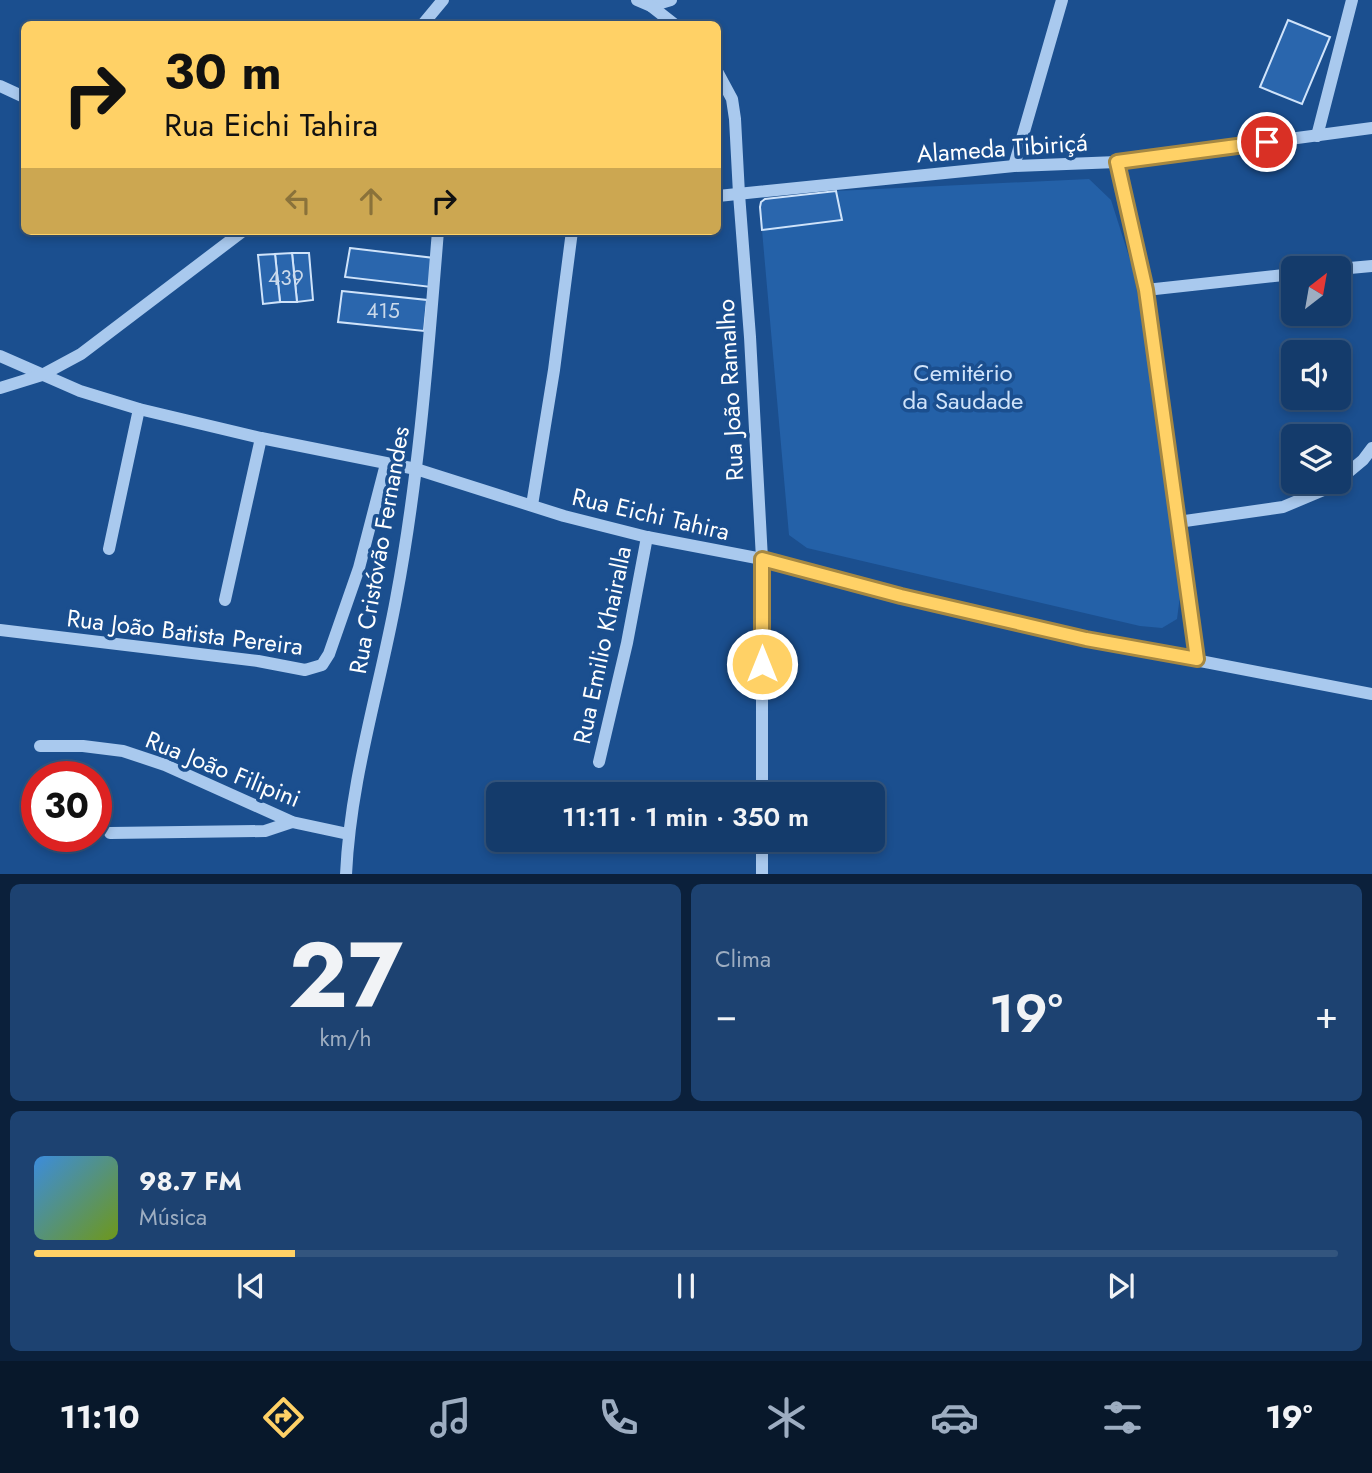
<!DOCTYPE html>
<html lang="pt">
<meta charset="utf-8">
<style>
:root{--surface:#143b6b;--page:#1d4271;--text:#f1f3f6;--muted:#9dadc1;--line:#33557e;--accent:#ffd166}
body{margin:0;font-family:Jost,sans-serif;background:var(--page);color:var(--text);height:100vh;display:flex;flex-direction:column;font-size:26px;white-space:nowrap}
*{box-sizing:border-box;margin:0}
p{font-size:23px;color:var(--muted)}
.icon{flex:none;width:38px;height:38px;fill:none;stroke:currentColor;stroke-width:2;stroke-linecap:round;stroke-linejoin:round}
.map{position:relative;height:874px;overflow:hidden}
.details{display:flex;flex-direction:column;gap:10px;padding:10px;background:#0b203b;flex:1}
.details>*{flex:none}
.banner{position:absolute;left:21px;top:21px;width:700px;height:214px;border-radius:10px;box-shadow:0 4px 10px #0003,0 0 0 2px var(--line);background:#ffd166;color:#111;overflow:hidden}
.needle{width:46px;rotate:31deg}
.buttons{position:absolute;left:1281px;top:256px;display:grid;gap:14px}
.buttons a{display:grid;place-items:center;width:70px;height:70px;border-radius:10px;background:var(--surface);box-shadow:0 4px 10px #0003,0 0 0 2px var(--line);font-size:35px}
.speed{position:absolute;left:21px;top:761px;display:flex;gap:14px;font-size:35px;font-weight:700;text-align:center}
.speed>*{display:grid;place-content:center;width:91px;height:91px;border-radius:50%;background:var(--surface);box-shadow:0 4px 10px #0003,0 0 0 2px var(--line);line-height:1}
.speed .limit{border:10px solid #d22;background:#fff;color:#111}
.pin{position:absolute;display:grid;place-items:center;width:60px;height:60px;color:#fff;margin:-30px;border:4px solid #fff;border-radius:50%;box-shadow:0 2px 7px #0007}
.me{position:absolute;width:77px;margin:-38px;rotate:0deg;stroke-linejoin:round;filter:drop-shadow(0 0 5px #0008)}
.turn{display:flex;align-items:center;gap:24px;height:147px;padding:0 28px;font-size:32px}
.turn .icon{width:91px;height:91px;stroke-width:2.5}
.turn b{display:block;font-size:49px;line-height:60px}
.lanes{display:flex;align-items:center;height:66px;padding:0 28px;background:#0003;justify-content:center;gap:35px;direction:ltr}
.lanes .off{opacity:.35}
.big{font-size:52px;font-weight:600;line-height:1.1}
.details .card{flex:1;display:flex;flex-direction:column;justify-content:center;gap:10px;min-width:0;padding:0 24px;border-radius:10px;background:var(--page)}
.details .dial{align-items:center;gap:0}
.dial b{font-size:91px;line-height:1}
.song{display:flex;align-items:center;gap:21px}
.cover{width:84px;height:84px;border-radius:10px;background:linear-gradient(135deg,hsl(210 70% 55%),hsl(80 70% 35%))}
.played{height:7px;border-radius:4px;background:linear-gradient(90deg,var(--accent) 20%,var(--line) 20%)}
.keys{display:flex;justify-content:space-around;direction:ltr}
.heat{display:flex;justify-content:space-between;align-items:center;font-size:38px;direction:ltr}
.details .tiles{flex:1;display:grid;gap:10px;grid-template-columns:1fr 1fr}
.card:last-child{grid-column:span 2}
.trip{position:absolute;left:486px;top:782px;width:399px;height:70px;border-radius:10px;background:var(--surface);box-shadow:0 4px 10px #0003,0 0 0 2px var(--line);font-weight:600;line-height:70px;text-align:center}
.dock{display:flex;height:112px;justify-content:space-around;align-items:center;background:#08182b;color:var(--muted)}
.dock .icon{width:49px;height:49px}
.dock .selected{color:var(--accent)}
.dock b{font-size:32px;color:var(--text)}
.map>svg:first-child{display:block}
</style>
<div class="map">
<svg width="1372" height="875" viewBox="0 0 1372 875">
<rect width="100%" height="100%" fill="#1b4f8f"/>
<!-- green -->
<polygon fill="#2461a8" points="1089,179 1111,200 1132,266 1145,333 1180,596 1177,619 1162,628 1140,626 807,548 789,535 762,230 842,220 836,191"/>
<!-- building -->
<g fill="#2a66ad" stroke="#cfe3fa" stroke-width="2">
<polygon points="1288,20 1330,37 1302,104 1260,87"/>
<polygon points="836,191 842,220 762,230 760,207 761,202 765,199"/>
<polygon points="350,248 434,258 431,287 345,277"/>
<polygon points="292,253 309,253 313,300 297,302"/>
<polygon points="292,253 297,302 280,302 275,254"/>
<polygon points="275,254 280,302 263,304 258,255"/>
<polygon points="342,291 427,300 424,331 338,322"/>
</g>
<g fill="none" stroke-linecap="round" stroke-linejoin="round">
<!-- minor -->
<g stroke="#a9c9ee" stroke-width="12">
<polyline points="637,0 651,6 671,0"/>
<polyline points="651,6 674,24"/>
<polyline points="423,24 443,0"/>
<polyline points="718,73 732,99 735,119 739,194 750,337 762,559 762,794"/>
<polyline points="0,86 24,97"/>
<polyline points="1317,136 1352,0"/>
<polyline points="1117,162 1146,290 1197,659"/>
<polyline points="1014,166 1062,0"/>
<polyline points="718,196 1014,166 1117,162 1372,128"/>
<polyline points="1339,269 1372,266"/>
<polyline points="1146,290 1293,274"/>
<polyline points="0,356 80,391 139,409 261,438 416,469 564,516 647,537 762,559 901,596 1086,639 1372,694"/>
<polyline points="0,388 42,375 81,354 243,231"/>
<polyline points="1339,480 1363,460 1372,448"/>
<polyline points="532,505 554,370 572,231"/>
<polyline points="1178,522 1283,507 1333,486 1338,481"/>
<polyline points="109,549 139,409"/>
<polyline points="225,600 261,438"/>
<polyline points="0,630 258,661 305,670 322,665 329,654 359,568 386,464"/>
<polyline points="40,746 83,746 123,751 165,765 292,822 348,834"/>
<polyline points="599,762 627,643 647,537"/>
<polyline points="110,833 265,831 292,822"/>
<polyline points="762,840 762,875"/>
<path d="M346,875c4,-94 33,-184 50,-276 23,-122 32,-245 42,-368"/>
</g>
</g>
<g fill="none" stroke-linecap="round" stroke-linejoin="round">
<!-- route casing -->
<g stroke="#a68842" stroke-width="18">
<polyline id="route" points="762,664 762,559 901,596 1086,639 1197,659 1146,290 1117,162 1267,142"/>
</g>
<!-- route -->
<use href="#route" stroke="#ffd166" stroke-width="12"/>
</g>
<g text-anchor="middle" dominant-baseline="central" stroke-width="7" stroke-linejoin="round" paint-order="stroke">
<!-- number labels -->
<g font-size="21" fill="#cad9ea">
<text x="286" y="278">439</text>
<text x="383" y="311">415</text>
</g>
<!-- street labels -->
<g font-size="24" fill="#fff" stroke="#1b4f8f">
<text transform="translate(1002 148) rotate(-4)">Alameda Tibiriçá</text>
<text transform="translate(730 390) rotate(-93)">Rua João Ramalho</text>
<text transform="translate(651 514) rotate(13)">Rua Eichi Tahira</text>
<text transform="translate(379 550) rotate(-80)">Rua Cristóvão Fernandes</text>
<text transform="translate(185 632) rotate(7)">Rua João Batista Pereira</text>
<text transform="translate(602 645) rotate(-78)">Rua Emilio Khairalla</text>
<text transform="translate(223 769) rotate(22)">Rua João Filipini</text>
</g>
<!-- park labels -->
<g font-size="24" fill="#cfe3fa" stroke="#1b4f8f">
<text x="963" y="372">Cemitério<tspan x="963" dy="28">da Saudade</tspan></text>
</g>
</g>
</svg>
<div class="buttons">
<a><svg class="needle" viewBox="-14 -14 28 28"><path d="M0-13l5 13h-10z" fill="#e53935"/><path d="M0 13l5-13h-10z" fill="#9dadc1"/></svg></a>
<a><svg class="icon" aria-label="sound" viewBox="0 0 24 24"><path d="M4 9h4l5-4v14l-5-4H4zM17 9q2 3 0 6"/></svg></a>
<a><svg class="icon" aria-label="layers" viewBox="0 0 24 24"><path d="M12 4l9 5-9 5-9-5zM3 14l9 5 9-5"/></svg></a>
</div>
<div class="speed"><div class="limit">30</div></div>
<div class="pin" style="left:1267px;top:142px;background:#d93025"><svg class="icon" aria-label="arrive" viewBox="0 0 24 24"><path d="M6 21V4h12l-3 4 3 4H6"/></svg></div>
<svg class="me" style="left:762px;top:664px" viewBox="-20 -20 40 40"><circle r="17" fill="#ffd166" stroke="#fff" stroke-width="3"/><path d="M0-11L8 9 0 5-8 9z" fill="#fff"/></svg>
<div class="trip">11:11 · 1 min · 350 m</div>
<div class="banner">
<div class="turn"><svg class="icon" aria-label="right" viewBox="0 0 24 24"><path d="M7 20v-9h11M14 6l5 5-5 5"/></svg><div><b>30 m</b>Rua Eichi Tahira</div></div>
<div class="lanes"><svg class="icon off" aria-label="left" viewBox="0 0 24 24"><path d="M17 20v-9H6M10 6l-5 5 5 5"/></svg><svg class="icon off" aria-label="ahead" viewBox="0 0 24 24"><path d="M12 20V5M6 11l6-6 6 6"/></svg><svg class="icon" aria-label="right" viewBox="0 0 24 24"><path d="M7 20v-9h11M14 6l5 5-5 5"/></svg></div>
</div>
</div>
<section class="details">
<div class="tiles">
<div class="card dial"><b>27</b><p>km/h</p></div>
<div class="card"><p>Clima</p>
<div class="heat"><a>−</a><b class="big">19°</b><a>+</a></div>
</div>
<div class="card">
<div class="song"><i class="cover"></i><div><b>98.7 FM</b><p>Música</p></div></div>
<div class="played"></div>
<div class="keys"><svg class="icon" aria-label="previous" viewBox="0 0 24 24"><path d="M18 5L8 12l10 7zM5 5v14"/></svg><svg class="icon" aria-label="pause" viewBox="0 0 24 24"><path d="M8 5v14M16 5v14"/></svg><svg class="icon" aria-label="next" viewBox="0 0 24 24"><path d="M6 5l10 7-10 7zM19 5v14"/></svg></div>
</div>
</div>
</section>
<nav class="dock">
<b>11:10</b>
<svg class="icon selected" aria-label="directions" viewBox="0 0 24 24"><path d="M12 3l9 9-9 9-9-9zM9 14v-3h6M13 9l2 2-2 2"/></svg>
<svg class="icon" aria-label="music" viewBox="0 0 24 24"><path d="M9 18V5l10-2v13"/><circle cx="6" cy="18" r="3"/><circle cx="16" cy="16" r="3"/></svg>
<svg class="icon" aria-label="phone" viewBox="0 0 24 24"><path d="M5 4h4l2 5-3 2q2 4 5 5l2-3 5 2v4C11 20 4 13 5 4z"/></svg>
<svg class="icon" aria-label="climate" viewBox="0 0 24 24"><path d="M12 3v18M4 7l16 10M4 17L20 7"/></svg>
<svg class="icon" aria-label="car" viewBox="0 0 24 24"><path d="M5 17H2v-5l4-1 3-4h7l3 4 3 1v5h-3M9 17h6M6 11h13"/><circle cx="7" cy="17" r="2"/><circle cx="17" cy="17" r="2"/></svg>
<svg class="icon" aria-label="filters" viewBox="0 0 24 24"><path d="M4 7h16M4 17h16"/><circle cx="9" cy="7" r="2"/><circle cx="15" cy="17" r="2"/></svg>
<b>19°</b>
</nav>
